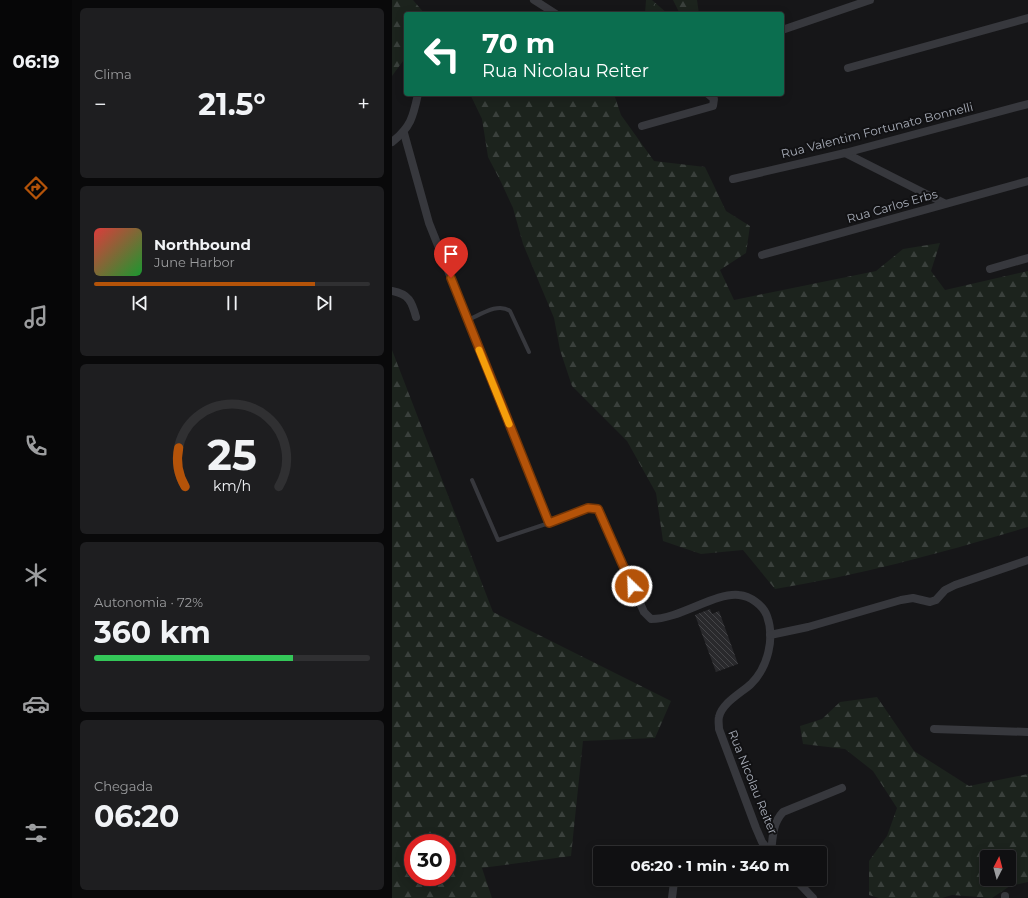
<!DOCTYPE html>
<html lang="pt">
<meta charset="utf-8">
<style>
:root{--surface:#101012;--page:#1e1e20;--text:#f1f3f6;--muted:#9c9d9f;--line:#303032;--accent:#b45309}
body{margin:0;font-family:Montserrat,sans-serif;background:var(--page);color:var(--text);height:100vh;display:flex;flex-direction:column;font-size:15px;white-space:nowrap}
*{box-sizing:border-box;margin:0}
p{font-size:13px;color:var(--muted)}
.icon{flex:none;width:22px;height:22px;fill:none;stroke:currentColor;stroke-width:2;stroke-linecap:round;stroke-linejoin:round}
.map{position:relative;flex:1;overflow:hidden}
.sheet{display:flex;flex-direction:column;gap:8px;padding:8px;background:#09090a;width:320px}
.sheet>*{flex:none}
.guide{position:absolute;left:12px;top:12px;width:380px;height:84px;border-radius:4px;box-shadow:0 2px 10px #0003,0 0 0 1px var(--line);background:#0b6e4f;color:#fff;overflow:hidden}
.needle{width:26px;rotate:6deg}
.tools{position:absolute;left:588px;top:850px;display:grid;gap:8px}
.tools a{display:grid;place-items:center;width:36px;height:36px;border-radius:4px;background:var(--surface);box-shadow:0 2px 10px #0003,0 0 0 1px var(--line);font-size:20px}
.speed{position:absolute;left:12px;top:834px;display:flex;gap:8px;font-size:20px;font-weight:700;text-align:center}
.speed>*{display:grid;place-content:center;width:52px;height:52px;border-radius:50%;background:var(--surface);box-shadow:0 2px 10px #0003,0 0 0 1px var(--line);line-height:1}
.speed .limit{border:6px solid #d22;background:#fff;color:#111}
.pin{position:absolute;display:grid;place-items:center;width:34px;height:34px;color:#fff;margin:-41px -17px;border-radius:50% 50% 50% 0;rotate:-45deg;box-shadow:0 0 4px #0007}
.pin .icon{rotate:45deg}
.me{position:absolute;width:44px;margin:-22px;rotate:336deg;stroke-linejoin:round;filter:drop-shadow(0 0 3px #0008)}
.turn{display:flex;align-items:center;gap:14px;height:84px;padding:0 12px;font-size:18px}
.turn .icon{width:52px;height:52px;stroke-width:2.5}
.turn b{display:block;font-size:28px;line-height:34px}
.big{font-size:30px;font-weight:700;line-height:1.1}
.sheet .card{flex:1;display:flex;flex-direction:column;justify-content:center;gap:6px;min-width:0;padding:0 14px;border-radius:6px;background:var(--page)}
.sheet .dial{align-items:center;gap:0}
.dial svg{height:104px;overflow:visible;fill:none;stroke:var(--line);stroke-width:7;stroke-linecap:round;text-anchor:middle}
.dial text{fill:var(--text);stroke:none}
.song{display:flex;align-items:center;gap:12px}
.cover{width:48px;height:48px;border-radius:6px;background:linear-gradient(135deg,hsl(0 70% 55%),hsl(130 70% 35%))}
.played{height:4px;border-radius:2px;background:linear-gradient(90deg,var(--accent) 80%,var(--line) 80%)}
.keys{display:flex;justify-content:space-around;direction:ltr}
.heat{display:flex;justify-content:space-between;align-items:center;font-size:22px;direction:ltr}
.charge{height:6px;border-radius:3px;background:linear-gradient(90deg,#34c759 72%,var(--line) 0)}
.trip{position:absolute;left:201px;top:846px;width:234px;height:40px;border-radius:4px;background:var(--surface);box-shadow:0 2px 10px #0003,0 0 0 1px var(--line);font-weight:700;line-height:40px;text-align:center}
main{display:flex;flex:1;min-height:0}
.tabs{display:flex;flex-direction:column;width:72px;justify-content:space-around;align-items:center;background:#060607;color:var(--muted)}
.tabs .icon{width:28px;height:28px}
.tabs .selected{color:var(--accent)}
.tabs b{font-size:18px;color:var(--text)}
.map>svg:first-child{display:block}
</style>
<main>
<nav class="tabs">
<b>06:19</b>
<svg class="icon selected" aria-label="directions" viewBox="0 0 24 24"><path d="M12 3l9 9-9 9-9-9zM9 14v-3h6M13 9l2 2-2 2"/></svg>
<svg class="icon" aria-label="music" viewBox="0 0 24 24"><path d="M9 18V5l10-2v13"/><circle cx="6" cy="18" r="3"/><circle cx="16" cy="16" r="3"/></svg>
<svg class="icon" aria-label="phone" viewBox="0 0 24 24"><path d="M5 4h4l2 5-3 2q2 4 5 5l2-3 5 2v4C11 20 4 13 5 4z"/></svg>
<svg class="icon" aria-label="climate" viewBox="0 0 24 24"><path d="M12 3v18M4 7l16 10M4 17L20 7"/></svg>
<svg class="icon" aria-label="car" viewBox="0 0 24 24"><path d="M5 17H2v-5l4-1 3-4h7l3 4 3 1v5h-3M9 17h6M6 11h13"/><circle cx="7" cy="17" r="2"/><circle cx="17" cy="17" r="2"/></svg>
<svg class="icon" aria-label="filters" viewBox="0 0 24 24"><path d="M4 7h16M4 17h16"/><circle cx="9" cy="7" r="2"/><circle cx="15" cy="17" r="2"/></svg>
</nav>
<section class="sheet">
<div class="card"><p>Clima</p>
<div class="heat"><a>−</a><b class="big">21.5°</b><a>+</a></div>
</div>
<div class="card">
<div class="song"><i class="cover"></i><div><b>Northbound</b><p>June Harbor</p></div></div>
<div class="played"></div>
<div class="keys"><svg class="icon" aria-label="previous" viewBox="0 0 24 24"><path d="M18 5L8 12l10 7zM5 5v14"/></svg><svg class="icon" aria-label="pause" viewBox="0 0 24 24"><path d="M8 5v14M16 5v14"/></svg><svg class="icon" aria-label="next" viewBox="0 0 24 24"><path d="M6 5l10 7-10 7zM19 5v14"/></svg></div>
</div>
<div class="card dial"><svg viewBox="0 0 100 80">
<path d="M14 69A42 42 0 1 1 86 69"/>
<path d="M14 69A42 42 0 0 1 9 39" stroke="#b45309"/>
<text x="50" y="56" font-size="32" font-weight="700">25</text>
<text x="50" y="72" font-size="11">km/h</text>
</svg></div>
<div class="card"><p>Autonomia · 72%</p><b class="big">360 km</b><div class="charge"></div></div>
<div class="card"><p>Chegada</p><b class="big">06:20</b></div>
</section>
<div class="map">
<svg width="636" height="898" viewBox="0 0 636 898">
<defs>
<pattern id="forest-firs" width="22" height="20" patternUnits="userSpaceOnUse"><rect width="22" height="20" fill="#1c231d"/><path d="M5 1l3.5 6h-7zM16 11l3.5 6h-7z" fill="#3a403c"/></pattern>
<pattern id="park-crowns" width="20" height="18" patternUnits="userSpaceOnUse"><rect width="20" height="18" fill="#1c231d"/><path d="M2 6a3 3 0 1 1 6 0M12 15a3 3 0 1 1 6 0" fill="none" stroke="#3a403c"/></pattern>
<pattern id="building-back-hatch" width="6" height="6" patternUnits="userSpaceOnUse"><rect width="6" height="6" fill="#29292c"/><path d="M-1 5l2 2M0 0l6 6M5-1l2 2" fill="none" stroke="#454548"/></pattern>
</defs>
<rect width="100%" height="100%" fill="#161618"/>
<!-- forest -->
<g fill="url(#forest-firs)" fill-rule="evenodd">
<polygon points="0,0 21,0 33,14 14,14 14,57 0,76"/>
<polygon points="281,0 305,0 307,14 288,14"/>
<path d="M78,94h144l7,21 33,46 51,6 21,44 24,15 -4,27 -26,17 14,30 142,-29 27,-22 37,-6 -9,28 14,19 83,-19v256c-83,25 -167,48 -253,62l-32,-39 -42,4 -38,-13 -7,-48 -29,-52 -55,-55 -12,-36 -6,-32 -31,-74 -10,-36 -12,-26 -13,-25 -6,-38z"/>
<path d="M0,350l101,262 178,89 -16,37 -72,3 -12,115 -89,12 10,30h-100zM21,843h34v34h-34z"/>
<path d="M485,697l37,54 55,35 59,-12v108l-18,4 -18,12 -40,-3 -10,3h-63l-10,-3v-34l18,-25 10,-28 -24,-37 -28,-22 -42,-5 -3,-18 22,-7 18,-17zM595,857h22v22h-22z"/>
</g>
<!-- park -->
<polygon fill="url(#park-crowns)" points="254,0 260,0 276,14 253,14"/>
<!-- building -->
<polygon fill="url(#building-back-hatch)" points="318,609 320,614 327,611 346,664 324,672 303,615"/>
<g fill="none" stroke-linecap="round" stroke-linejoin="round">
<!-- lane -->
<g stroke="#37383d" stroke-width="4">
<path d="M76,320c12,-5 30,-18 42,-9l19,41"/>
<polyline points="80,480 106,540 157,523"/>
</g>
<!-- street -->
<g stroke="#37383d" stroke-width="8">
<polyline points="142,0 164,14"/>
<polyline points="390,30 478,0"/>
<polyline points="456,68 636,18"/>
<polyline points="250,126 321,106 322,99 316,94"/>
<path d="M12,133l25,90 120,300 39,-15 10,1 46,103 7,7c29,0 64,-27 88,-24 11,1 24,10 28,21 8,22 1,51 -16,68 -10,9 -29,19 -32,33 -1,3 0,8 0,12l37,99 6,14 9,11"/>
<path d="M0,142c19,-15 21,-25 26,-48"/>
<polyline points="453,153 552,203"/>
<polyline points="341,179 453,153 636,104"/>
<polyline points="370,255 636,181"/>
<polyline points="598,269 636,258"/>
<path d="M0,291c17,3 20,11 24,26"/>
<polyline points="378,635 416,627 509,600 521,598 538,602 544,600 553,590 563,585 636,560"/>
<polyline points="542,729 636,732"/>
<path d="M379,853c2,-16 1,-29 12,-41l59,-24"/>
<polyline points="403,879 421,898"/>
<polyline points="613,896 613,898"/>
<polyline points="280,898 282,882"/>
</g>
</g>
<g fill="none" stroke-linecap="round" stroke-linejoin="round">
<!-- route casing -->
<g stroke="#753606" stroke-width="10">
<polyline id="route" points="59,278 157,523 196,508 206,509 240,586"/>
</g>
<!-- route -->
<use href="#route" stroke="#b45309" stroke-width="7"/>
<!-- slow -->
<polyline stroke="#f59e0b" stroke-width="7" points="87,350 117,424"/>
</g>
<g text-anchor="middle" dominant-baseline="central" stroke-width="4" stroke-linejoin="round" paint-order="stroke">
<!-- street labels -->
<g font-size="12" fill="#a8adb8" stroke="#111113">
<text transform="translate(485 130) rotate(-14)">Rua Valentim Fortunato Bonnelli</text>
<text transform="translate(500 206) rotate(-16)">Rua Carlos Erbs</text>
<text transform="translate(361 782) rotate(68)">Rua Nicolau Reiter</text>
</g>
</g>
</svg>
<div class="tools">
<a><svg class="needle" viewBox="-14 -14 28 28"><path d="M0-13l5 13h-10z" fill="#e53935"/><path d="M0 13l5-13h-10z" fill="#9c9d9f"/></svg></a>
</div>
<div class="speed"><div class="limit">30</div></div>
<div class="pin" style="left:59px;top:278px;background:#d93025"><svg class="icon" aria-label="arrive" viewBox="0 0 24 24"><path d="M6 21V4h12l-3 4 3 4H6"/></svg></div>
<svg class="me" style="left:240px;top:586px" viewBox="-20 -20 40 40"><circle r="17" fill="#b45309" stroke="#fff" stroke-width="3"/><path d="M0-11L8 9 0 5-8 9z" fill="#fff"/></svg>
<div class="trip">06:20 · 1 min · 340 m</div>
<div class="guide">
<div class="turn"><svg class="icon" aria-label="left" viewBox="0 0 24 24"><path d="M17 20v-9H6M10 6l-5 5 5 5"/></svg><div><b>70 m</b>Rua Nicolau Reiter</div></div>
</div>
</div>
</main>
